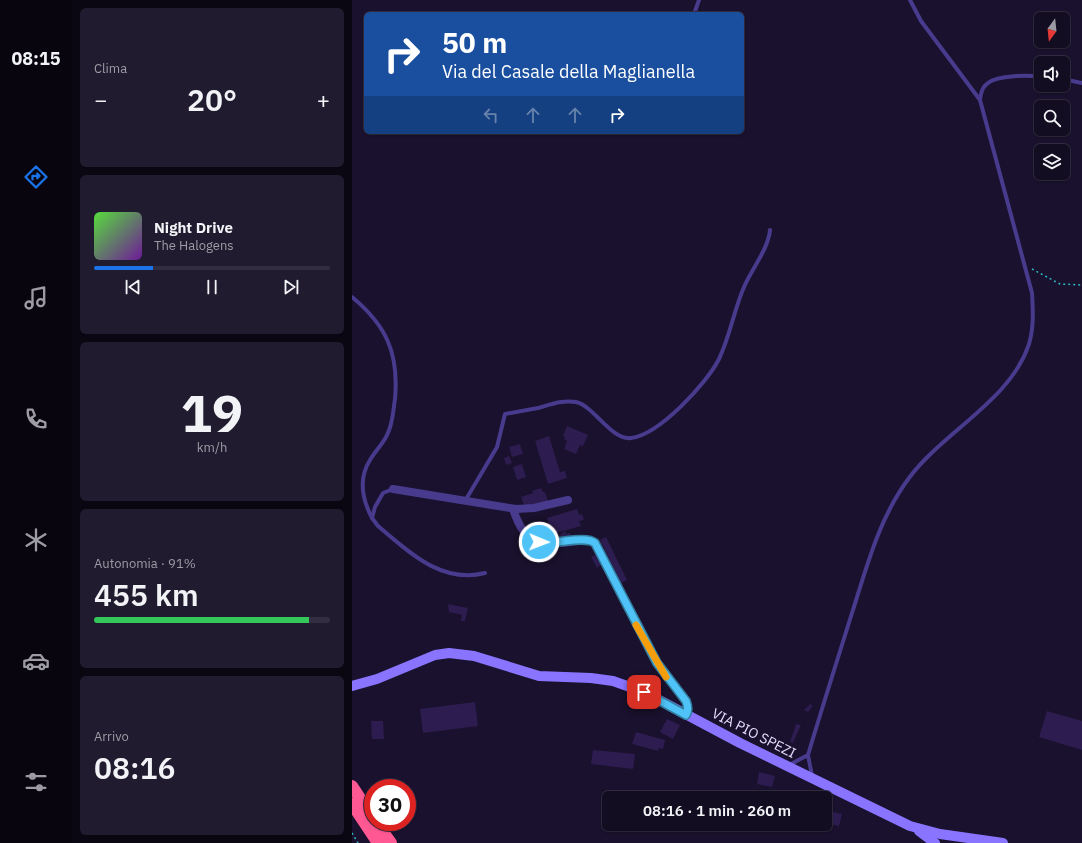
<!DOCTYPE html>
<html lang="it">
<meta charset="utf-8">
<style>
:root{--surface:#130d22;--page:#201b2f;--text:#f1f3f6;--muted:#9d9ca5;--line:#322d40;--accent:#1a73e8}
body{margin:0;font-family:"IBM Plex Sans",sans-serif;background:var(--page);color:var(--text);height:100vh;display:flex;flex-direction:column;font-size:15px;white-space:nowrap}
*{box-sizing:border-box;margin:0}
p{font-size:13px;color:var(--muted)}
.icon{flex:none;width:22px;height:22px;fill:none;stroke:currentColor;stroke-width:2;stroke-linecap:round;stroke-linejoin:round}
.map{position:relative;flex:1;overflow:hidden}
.drawer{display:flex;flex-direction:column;gap:8px;padding:8px;background:#0a0713;width:280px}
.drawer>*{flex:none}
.guide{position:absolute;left:12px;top:12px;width:380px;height:122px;border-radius:6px;box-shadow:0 1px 3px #0004,0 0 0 1px var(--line);background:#1a4fa0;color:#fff;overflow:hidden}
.needle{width:26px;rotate:195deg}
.tools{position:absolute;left:682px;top:12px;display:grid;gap:8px}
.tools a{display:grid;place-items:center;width:36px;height:36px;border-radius:6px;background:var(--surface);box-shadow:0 1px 3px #0004,0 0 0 1px var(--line);font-size:20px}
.speed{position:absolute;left:12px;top:779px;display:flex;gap:8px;font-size:20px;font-weight:700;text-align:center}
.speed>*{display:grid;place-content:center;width:52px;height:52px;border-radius:50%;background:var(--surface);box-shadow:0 1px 3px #0004,0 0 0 1px var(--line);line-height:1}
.speed .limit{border:6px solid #d22;background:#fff;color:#111}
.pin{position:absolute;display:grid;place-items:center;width:34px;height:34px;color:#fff;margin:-17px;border-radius:8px;box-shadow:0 2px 6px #0006}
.me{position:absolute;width:44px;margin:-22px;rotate:91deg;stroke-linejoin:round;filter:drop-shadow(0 0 3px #0008)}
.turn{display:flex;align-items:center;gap:14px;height:84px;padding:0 12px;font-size:18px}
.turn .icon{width:52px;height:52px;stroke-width:2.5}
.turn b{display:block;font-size:28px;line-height:34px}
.lanes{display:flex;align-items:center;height:38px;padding:0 12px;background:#0003;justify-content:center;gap:20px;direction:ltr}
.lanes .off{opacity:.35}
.big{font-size:30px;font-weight:600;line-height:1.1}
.drawer .widget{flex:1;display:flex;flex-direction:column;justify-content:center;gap:6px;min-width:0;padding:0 14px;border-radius:6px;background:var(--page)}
.drawer .dial{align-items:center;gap:0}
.dial b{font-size:52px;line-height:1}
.song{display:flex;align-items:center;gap:12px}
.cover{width:48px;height:48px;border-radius:6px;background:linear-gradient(135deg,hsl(110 70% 55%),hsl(280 70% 35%))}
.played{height:4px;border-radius:2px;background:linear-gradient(90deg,var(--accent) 25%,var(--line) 25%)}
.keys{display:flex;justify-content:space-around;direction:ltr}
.heat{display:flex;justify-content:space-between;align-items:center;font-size:22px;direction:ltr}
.charge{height:6px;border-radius:3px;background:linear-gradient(90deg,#34c759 91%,var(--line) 0)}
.trip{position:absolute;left:250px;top:791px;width:230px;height:40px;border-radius:6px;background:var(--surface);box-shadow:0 1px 3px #0004,0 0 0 1px var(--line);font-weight:600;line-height:40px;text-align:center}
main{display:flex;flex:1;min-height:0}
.dock{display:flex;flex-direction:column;width:72px;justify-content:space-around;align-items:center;background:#08050e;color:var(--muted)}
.dock .icon{width:28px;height:28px}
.dock .active{color:var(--accent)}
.dock b{font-size:18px;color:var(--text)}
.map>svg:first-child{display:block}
</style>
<main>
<nav class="dock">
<b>08:15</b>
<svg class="icon active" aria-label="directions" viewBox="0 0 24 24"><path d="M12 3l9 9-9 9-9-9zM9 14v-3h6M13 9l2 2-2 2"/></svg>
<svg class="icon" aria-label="music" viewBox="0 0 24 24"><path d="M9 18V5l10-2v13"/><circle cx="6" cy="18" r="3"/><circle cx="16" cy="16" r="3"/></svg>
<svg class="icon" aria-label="phone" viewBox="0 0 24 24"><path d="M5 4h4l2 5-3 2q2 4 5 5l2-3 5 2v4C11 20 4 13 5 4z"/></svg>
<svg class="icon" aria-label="climate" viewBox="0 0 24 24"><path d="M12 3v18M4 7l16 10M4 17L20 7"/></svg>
<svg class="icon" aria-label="car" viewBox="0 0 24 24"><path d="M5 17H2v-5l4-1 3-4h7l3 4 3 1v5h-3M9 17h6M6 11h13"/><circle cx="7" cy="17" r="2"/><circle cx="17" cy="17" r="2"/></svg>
<svg class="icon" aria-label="filters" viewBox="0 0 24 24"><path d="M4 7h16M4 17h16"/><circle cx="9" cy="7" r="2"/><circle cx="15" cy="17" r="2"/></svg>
</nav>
<section class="drawer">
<div class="widget"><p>Clima</p>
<div class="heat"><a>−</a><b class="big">20°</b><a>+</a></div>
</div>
<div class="widget">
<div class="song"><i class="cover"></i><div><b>Night Drive</b><p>The Halogens</p></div></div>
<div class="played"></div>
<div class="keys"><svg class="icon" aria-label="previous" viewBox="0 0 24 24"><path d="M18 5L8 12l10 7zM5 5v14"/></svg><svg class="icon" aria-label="pause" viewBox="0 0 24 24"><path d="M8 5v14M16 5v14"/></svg><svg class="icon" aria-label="next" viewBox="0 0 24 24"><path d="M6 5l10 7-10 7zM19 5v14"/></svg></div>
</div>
<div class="widget dial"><b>19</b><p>km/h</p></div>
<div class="widget"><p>Autonomia · 91%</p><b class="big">455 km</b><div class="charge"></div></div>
<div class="widget"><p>Arrivo</p><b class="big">08:16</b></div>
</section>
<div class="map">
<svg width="730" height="843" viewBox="0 0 730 843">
<rect width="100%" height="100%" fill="#19112d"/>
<!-- building -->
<g fill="#2d1c4f">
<polygon points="215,426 236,435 231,446 228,445 224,454 212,449 215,441 212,439 213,437 211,436"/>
<polygon points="197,436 208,472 213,471 215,478 196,484 183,441"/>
<polygon points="168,444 171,454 160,457 157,447"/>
<polygon points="157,456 160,463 154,465 152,458"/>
<polygon points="170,464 174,477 165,480 161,467"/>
<polygon points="189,488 191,492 193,492 196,501 173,508 169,497 181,493 180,491"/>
<polygon points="225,509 227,515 230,514 232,520 227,521 229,526 204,533 204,531 199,532 195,518"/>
<polygon points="213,531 214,534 218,533 219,538 208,540 207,535"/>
<polygon points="254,537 275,580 269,583 248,540"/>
<polygon points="243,555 249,565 245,568 239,557"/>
<polygon points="96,604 116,608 113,621 109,621 110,615 97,612"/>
<polygon points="123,702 126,726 71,733 68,709"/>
<polygon points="458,704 461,706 456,712 452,710"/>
<polygon points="695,711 730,721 730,750 687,737"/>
<polygon points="315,719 328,725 321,739 308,732"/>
<polygon points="19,721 31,721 32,739 20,739"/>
<polygon points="444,724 449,725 441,743 438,742"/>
<polygon points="284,732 313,740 311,749 307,748 306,751 280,744"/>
<polygon points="241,750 283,754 281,769 239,764"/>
<polygon points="407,772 423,776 420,787 405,784"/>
<polygon points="473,810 490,814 487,826 473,823"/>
</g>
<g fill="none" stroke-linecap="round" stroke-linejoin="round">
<!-- path -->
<g stroke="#2db9c3" stroke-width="1.5" stroke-dasharray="2 3" stroke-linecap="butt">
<polyline points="680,269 708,284 730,285"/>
<polyline points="0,833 6,843"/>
</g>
<!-- lane -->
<g stroke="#483b8d" stroke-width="4">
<polyline points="558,0 569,21 628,100"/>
<polyline points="342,14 347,0"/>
<polyline points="711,79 730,83"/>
<path d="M0,297c35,29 47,57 43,102 -2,12 -2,25 -8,36 -4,9 -12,16 -17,25 -12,19 -8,39 2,58"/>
<path d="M41,489l-10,4 -8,14 -3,11 6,8c31,26 63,58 107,47"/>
<path d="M113,501l32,-54 8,-33c11,-2 22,-4 33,-6 14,-4 24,-8 38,-6 18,4 36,39 55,36 28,-3 76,-55 88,-79 11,-23 15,-49 25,-72 8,-19 24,-37 26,-57"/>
<path d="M456,755c14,-47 29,-94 44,-142 15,-47 27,-95 57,-135 34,-46 102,-78 120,-134 5,-17 4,-34 3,-51l-52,-193c1,-7 2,-13 8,-17 10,-8 41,-8 53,-6"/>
<polyline points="437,765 456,755 460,776"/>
</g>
<!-- street -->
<g stroke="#483b8d" stroke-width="8">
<polyline points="41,489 164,509 182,508 216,500"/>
<path d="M161,509c13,39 28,37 65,32 6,-1 12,-2 17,2l62,120 29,38 2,7 -2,7"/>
</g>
<!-- secondary -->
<g stroke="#8974ff" stroke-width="10">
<polyline points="0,686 25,679 83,655 97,653 122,656 187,676 239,678 261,681 292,692 388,743 558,826 588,834 651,843"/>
<polyline points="567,831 583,843"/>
</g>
<!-- highway -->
<g stroke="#ff5893" stroke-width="12">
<polyline points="0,786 21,818"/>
<polyline points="0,804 26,843"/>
<polyline points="24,822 39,843"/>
</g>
</g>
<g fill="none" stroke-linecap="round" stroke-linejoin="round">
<!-- route casing -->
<g stroke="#337fa1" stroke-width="10">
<path id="route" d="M187,542c15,3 46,-7 56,1l62,120 29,38c2,5 3,9 0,14l-42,-23"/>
</g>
<!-- route -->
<use href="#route" stroke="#4fc3f7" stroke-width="7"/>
<!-- slow -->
<polyline stroke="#f59e0b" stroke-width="7" points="284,625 314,677"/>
</g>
<g text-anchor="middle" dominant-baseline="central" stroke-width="4" stroke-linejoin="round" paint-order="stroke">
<!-- street labels -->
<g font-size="14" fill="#e5ddff" stroke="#19112d">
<text transform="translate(402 733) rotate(27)">VIA PIO SPEZI</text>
</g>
</g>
</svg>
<div class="tools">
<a><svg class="needle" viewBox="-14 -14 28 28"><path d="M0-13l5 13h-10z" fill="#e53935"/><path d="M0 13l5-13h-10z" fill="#9d9ca5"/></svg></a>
<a><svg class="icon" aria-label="sound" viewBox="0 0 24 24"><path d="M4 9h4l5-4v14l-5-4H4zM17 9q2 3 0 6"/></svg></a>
<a><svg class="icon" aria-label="search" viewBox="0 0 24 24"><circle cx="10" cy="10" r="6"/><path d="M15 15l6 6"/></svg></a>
<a><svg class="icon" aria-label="layers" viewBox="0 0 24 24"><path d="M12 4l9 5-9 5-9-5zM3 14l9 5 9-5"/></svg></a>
</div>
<div class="speed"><div class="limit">30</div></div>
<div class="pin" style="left:292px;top:692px;background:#d93025"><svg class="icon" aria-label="arrive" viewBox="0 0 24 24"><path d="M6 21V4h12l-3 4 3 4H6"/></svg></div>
<svg class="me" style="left:187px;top:542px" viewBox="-20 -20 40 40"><circle r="17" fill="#4fc3f7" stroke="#fff" stroke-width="3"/><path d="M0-11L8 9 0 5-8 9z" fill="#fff"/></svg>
<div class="trip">08:16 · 1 min · 260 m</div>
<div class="guide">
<div class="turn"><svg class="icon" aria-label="right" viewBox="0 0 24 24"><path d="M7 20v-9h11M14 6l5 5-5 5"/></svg><div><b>50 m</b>Via del Casale della Maglianella</div></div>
<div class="lanes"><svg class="icon off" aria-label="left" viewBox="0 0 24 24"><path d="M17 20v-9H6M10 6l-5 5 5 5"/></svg><svg class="icon off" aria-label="ahead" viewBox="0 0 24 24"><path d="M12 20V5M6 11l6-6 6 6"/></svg><svg class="icon off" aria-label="ahead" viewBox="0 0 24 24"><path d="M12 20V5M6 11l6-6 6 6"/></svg><svg class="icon" aria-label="right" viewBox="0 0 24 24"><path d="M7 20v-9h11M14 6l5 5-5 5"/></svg></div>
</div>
</div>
</main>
